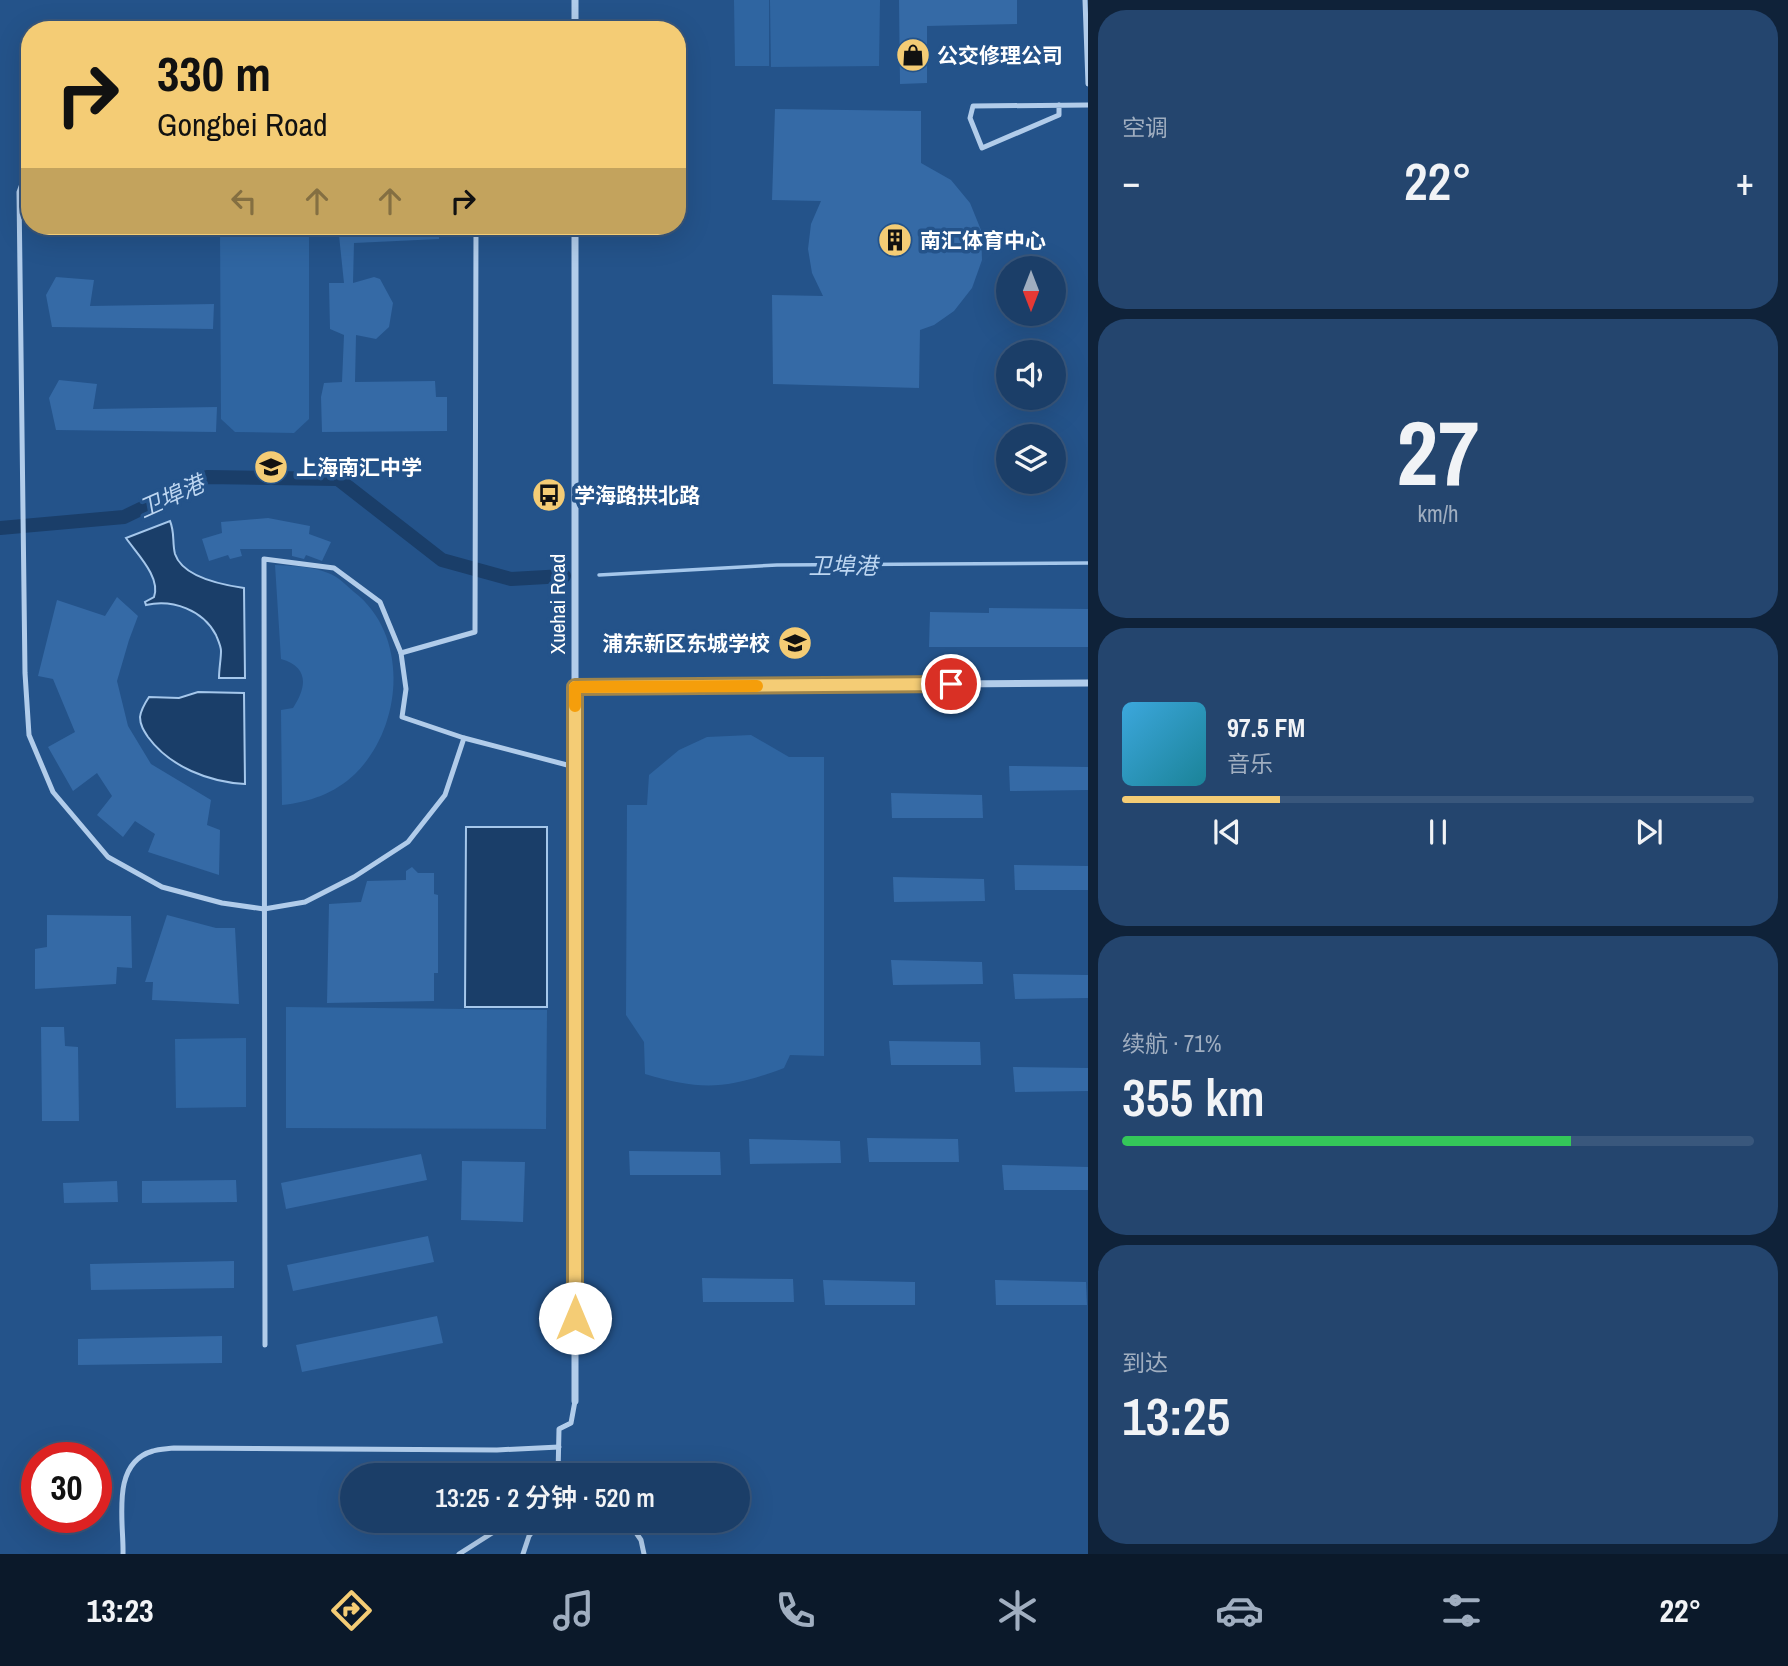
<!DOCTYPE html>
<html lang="zh">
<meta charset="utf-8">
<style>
:root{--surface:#1b3e68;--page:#24456e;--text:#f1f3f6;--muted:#a0aec0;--line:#39577c;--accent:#f4cc75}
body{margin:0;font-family:"Archivo Narrow","Noto Sans SC",sans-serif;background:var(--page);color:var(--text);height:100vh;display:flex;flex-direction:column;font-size:26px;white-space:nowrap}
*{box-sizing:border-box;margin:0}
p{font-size:23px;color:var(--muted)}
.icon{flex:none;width:38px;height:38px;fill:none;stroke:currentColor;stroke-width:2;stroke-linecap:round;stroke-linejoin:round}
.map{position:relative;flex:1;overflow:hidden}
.details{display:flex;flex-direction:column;gap:10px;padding:10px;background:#0f2239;width:700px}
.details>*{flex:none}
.hud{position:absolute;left:21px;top:21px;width:665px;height:214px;border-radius:28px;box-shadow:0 7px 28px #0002,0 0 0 2px var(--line);background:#f4cc75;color:#111;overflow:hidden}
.needle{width:46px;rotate:180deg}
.controls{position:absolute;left:996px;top:256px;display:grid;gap:14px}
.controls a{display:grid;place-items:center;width:70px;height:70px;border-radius:50%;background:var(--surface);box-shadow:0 7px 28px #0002,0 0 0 2px var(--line);font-size:35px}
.speed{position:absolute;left:21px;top:1442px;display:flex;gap:14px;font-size:35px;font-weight:700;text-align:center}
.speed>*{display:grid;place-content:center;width:91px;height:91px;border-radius:50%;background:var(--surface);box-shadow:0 7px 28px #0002,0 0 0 2px var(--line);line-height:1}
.speed .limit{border:10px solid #d22;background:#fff;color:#111}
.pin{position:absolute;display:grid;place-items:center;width:60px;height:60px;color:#fff;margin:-30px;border:4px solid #fff;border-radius:50%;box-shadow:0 2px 7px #0007}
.me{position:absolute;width:77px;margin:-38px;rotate:0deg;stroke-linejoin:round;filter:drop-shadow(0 0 5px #0008)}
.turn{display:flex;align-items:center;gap:24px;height:147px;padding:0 21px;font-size:32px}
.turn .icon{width:91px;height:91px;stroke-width:2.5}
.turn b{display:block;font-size:49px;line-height:60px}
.lanes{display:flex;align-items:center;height:66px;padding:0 21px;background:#0003;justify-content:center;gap:35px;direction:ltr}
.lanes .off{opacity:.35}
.big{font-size:52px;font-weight:600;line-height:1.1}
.details .widget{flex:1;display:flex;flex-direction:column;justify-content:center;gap:10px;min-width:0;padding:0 24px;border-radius:28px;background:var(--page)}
.details .dial{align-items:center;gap:0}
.dial b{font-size:91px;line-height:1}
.song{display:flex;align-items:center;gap:21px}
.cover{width:84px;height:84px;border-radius:10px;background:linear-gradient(135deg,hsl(200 70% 55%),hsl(190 70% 35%))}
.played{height:7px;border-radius:4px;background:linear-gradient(90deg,var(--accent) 25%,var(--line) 25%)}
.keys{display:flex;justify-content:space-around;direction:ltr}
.heat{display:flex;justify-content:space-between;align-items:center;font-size:38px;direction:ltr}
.charge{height:10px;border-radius:5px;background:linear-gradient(90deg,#34c759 71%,var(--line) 0)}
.trip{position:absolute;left:340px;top:1463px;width:410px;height:70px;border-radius:35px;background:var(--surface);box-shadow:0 7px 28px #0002,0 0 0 2px var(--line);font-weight:600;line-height:70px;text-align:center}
.tab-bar{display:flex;height:112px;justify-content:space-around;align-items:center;background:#0b192a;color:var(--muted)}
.tab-bar .icon{width:49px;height:49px}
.tab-bar .selected{color:var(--accent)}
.tab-bar b{font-size:32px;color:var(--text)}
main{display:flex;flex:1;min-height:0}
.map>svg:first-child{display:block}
</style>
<main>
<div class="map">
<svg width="1088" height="1554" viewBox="0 0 1088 1554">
<rect width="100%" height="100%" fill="#24538a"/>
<!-- green -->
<g fill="#2f65a1">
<polygon points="734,0 769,0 769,66 735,66"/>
<polygon points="770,0 880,0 879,66 771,67"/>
<polygon points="220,226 309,226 309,419 294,433 235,432 221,419"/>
<path d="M275,565c18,1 37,1 53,8 10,3 19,13 26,19 56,43 49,135 1,182 -21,20 -46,28 -73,31l-1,-95 12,-2c14,-21 16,-41 -12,-49z"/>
<path d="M751,735l38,22h35v299l-34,-1 -6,13c-56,21 -82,23 -139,6l-1,-32 -18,-27 1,-210h20l2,-30 30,-25 28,-13z"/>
<polygon points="286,1007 547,1010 546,1129 286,1128"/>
<polygon points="246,1038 246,1107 176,1108 175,1039"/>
</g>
<!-- water -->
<g fill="#1a3e69" stroke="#a5c7eb" stroke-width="2">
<path d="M170,521c5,12 2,21 5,33 8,24 48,31 69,34l1,90h-26c0,-9 2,-19 2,-27 0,-5 -3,-11 -5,-16 -13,-25 -43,-36 -70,-30l-1,-3 9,-5c7,-20 -17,-43 -28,-59z"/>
<path d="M198,692l46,1 1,91c-36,-2 -75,-17 -97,-47 -4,-6 -8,-12 -8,-20 1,-8 5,-14 9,-20l30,1z"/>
<polygon points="466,827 547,827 547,1007 465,1007"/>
</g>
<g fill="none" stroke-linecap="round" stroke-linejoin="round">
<!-- stream -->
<polyline stroke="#a5c7eb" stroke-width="3.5" points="599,575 777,565 1088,563"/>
<!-- canal -->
<polyline stroke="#1a3e69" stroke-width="14" points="0,528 124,517 207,477 338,479 442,560 511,579 564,576"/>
</g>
<!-- building -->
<g fill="#356aa6">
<polygon points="899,0 1017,0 1017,24 927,26 927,83 900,84"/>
<polygon points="775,109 921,111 921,163 951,180 970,203 981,230 982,260 972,288 954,311 934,325 920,330 919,388 773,384 772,295 823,296 812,273 808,249 811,224 821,201 772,200"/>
<polygon points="338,226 439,226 439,239 354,243 353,283 374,277 380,279 393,303 389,327 376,339 356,335 355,382 435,381 436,397 447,397 447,431 322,432 321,397 324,383 342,382 344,335 330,329 329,283 344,283"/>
<polygon points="56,277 94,280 90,306 214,304 213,329 52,327 46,295"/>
<polygon points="59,380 97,384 93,409 217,407 216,432 56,430 49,398"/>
<polygon points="268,518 310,526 309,534 331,542 322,561 306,555 304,559 292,556 292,549 240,549 242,556 230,559 228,555 209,561 202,539 222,533 221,522"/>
<polygon points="117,597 138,616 129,640 117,681 128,726 151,764 211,800 207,825 220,830 219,875 148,852 155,834 135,821 123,837 97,815 112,796 97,773 73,791 48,747 75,732 53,679 38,676 57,600 105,616"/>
<polygon points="989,608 1088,609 1088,647 929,647 930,612 989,613"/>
<polygon points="1009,766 1088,767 1088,790 1010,791"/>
<polygon points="891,793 982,795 983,818 892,818"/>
<polygon points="1014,865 1088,866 1088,890 1015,890"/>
<polygon points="412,867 418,873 434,873 434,894 438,895 438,973 434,973 434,1001 327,1003 329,904 361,902 367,881 406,880 406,871"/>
<polygon points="893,877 984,879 985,901 894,902"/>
<polygon points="47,915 131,916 132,968 117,967 116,984 35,989 35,949 47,947"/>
<polygon points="167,915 216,928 235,928 239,1004 152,1000 153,982 145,982"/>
<polygon points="891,960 982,962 983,984 893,985"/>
<polygon points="1013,974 1088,975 1088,998 1015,999"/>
<polygon points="41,1027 64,1027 65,1046 78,1047 79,1121 42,1121"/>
<polygon points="889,1041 980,1042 981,1065 891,1065"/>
<polygon points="1013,1067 1088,1068 1088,1091 1015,1092"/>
<polygon points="867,1138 958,1139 959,1162 869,1162"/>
<polygon points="749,1139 840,1141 841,1163 750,1164"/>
<polygon points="629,1151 720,1152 721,1175 630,1175"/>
<polygon points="421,1154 427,1180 286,1209 281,1183"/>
<polygon points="462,1161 525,1162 523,1222 461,1220"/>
<polygon points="1002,1165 1088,1167 1088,1190 1004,1190"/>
<polygon points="236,1180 237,1202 142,1203 142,1181"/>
<polygon points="117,1181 118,1202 64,1203 63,1183"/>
<polygon points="428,1236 434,1262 293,1291 287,1265"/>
<polygon points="234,1261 234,1288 91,1290 90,1264"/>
<polygon points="702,1278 793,1279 794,1302 703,1302"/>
<polygon points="823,1280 915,1282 915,1305 825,1305"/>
<polygon points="995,1280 1086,1282 1087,1305 996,1305"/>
<polygon points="437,1316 443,1343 302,1372 296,1345"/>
<polygon points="222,1336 222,1363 78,1365 78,1339"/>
</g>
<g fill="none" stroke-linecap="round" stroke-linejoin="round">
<!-- service -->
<g stroke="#b1ccea" stroke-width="5">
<polyline points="1085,0 1088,84"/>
<polyline points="1059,105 1059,115 982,148 970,118 973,106 1088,105"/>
<polyline points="30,162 19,192 25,673 29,735 53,792 108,857 162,887 222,903 264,909 305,902 354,877 408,842 445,795 464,738"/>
<polyline points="401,653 475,632 476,226"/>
<polyline points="265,1345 264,559 334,568 380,602 401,653 406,689 402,717 464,738 575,767"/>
<polyline points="558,1475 559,1429 571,1423 575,1401"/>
<polyline points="628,1521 641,1540 644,1554"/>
<path d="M123,1554c1,-32 -13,-91 30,-103 6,-2 14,-2 21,-3l323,2 62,-3"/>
<polyline points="459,1554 511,1521"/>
<polyline points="523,1554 529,1536 540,1521"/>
</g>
<!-- minor -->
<g stroke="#b1ccea" stroke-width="7">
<polyline points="575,0 575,30"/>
<polyline points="575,226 575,1401"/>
<polyline points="575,687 1088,683"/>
</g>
</g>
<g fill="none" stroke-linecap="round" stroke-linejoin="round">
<!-- route casing -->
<g stroke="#9f854c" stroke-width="18">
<polyline id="route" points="575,1318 575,687 951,684"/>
</g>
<!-- route -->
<use href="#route" stroke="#f4cc75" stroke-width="12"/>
<!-- slow -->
<polyline stroke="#f59e0b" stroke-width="12" points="575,706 575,687 757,686"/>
</g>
<!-- icons -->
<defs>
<g id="shop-disc" transform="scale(1.75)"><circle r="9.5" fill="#f4cc75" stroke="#24538a"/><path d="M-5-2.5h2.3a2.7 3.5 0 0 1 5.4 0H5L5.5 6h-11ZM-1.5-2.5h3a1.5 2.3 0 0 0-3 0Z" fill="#111"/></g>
<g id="building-disc" transform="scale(1.75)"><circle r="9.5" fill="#f4cc75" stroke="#24538a"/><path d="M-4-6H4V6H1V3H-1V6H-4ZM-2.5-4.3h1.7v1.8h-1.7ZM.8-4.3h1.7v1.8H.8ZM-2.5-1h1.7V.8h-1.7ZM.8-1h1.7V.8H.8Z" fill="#111"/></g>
<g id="school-disc" transform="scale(1.75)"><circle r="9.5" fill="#f4cc75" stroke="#24538a"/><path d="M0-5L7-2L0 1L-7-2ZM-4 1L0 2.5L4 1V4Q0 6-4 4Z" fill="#111"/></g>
<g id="bus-disc" transform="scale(1.75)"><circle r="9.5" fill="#f4cc75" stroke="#24538a"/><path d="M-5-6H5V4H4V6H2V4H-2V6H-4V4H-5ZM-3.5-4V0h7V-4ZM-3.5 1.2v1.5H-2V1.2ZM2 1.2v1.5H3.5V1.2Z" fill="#111"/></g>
</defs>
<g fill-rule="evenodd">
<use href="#shop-disc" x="913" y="55"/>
<use href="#building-disc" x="895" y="240"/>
<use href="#school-disc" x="271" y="467"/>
<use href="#bus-disc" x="549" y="495"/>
<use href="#school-disc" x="795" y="643"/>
</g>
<g text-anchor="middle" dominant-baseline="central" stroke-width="7" stroke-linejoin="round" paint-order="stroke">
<!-- poi labels -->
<g font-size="21" font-weight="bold" fill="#fff" stroke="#24538a" text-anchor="start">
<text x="937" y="55">公交修理公司</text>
<text x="920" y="240">南汇体育中心</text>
<text x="296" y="467">上海南汇中学</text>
<text x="574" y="495">学海路拱北路</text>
<text x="770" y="643" text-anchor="end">浦东新区东城学校</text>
</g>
<!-- street labels -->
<g font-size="21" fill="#fff" stroke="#24538a">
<text transform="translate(557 604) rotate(-90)">Xuehai Road</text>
</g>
<!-- water labels -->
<g font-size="23" font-style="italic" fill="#bdd6f1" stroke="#24538a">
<text transform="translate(171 496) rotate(-24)">卫埠港</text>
<text x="843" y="565">卫埠港</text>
</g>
</g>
</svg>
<div class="controls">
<a><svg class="needle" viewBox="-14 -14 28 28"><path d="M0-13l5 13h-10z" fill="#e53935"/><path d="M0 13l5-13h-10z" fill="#a0aec0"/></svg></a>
<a><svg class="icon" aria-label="sound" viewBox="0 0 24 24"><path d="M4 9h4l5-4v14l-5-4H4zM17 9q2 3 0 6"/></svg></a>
<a><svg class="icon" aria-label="layers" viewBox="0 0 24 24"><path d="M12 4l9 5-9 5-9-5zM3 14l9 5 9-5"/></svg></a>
</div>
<div class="speed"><div class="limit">30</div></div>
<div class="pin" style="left:951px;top:684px;background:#d93025"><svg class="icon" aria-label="arrive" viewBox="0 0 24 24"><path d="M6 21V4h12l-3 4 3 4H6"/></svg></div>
<svg class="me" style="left:575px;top:1318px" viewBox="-20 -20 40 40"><circle r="19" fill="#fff"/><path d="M0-13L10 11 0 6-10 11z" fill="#f4cc75"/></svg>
<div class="trip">13:25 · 2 分钟 · 520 m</div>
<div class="hud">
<div class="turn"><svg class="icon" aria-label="right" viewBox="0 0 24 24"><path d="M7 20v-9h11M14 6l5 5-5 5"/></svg><div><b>330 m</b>Gongbei Road</div></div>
<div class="lanes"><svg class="icon off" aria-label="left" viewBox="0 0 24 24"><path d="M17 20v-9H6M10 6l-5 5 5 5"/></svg><svg class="icon off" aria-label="ahead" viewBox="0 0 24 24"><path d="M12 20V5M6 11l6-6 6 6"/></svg><svg class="icon off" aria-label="ahead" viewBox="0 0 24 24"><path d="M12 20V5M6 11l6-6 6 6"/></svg><svg class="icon" aria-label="right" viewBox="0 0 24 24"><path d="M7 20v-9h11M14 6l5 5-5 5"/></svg></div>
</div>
</div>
<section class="details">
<div class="widget"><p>空调</p>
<div class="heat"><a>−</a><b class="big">22°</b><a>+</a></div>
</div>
<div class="widget dial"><b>27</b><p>km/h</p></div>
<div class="widget">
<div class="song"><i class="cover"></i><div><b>97.5 FM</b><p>音乐</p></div></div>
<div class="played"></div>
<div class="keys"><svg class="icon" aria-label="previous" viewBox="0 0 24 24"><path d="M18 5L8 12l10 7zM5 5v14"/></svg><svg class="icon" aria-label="pause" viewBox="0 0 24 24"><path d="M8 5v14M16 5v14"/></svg><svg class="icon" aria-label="next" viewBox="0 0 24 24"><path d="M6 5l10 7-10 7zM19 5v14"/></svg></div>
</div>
<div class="widget"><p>续航 · 71%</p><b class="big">355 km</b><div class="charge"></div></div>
<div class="widget"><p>到达</p><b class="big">13:25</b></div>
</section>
</main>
<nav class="tab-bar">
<b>13:23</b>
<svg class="icon selected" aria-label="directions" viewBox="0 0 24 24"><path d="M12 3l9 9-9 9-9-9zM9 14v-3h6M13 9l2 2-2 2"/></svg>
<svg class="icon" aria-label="music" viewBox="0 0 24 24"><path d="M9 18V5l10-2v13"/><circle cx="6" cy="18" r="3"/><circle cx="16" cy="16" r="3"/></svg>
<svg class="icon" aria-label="phone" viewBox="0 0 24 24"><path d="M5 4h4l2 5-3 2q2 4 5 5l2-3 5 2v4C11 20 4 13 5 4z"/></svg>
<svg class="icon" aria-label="climate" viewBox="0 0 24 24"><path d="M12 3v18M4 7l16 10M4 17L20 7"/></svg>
<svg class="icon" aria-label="car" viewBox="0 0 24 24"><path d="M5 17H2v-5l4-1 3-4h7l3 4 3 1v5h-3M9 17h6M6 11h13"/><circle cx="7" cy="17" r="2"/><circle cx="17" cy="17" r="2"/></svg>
<svg class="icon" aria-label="filters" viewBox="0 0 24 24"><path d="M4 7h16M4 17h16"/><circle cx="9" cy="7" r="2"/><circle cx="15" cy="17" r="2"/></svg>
<b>22°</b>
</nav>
